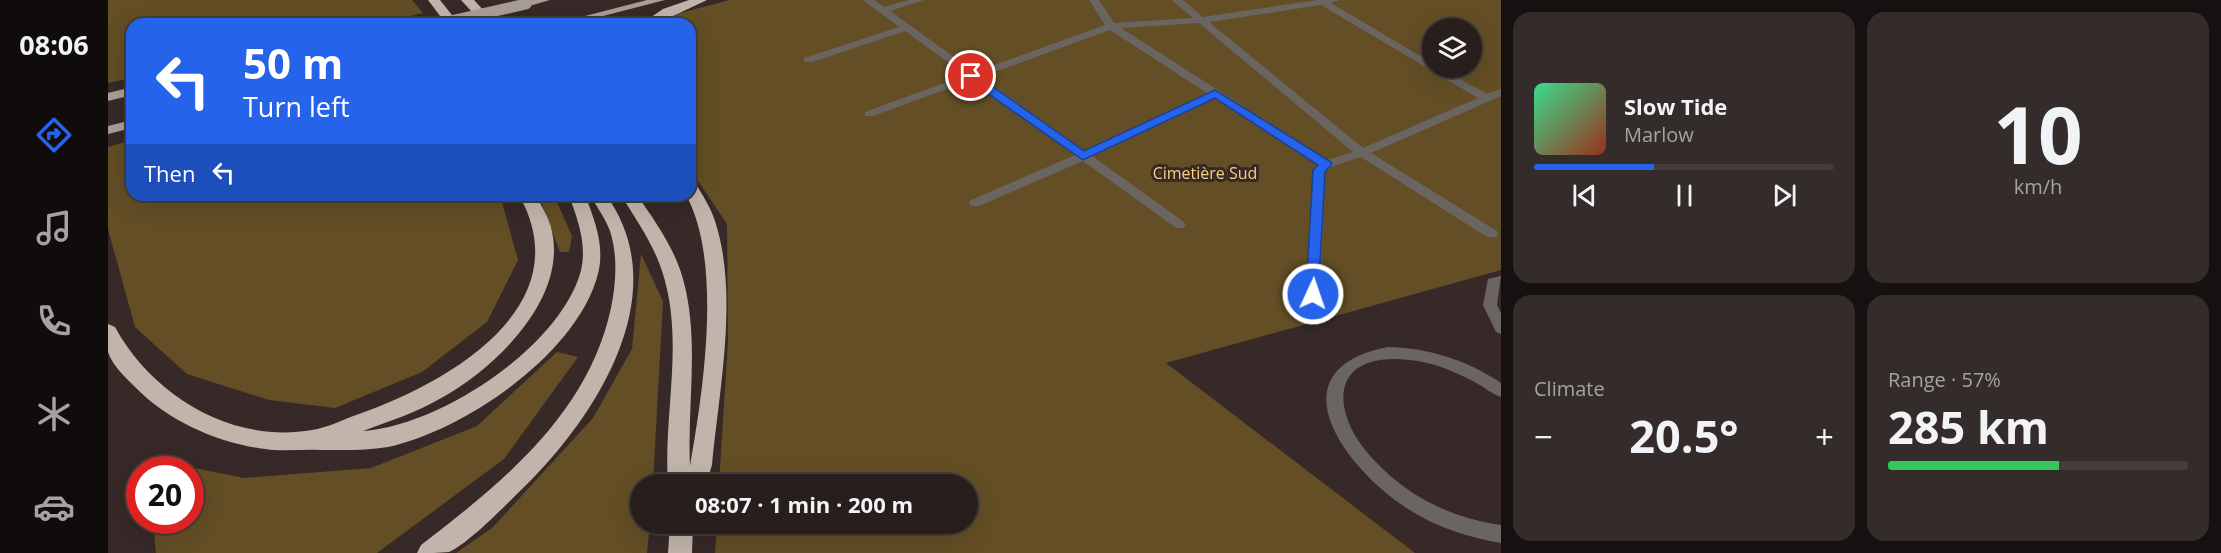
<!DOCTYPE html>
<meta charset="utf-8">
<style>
:root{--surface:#281f1d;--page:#342c2a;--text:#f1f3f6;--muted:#a5a2a4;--line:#443d3b;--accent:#2563eb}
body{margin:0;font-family:"Open Sans",sans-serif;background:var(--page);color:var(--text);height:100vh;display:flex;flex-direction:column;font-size:22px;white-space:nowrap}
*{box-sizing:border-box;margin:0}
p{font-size:20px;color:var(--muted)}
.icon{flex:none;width:33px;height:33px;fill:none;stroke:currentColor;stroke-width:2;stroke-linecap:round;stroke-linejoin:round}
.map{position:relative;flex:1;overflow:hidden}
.side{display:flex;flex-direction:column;gap:12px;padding:12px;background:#161110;width:720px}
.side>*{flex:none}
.top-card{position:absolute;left:18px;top:18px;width:570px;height:183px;border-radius:18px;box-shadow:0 6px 24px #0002,0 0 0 2px var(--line);background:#2563eb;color:#fff;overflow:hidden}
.tools{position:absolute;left:1314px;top:18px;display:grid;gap:12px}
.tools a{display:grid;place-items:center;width:60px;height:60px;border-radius:50%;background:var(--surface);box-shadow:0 6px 24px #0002,0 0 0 2px var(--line);font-size:30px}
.speed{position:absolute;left:18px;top:456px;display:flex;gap:12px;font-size:30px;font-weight:700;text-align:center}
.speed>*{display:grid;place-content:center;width:78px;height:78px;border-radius:50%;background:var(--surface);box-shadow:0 6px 24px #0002,0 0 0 2px var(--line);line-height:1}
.speed .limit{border:9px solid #d22;background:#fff;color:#111}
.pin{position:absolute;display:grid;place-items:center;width:51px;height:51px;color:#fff;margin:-26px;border:3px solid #fff;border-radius:50%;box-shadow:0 2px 6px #0007}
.me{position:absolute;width:66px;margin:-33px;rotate:3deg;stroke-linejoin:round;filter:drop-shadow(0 0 4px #0008)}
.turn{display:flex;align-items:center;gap:21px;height:126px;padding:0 18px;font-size:27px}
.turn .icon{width:78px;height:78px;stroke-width:2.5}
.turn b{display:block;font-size:42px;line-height:51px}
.then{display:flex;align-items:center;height:57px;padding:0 18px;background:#0003;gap:12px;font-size:22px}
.big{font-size:45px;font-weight:700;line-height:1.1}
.side .tile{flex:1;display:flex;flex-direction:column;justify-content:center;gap:9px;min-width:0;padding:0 21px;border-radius:18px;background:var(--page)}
.side .dial{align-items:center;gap:0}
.dial b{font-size:78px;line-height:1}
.song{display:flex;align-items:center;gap:18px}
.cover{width:72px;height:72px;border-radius:9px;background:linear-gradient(135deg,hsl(150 70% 55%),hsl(10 70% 35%))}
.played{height:6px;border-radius:3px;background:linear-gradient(90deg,var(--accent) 40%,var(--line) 40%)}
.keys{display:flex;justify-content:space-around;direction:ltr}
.heat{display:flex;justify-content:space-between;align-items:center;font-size:33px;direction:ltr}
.charge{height:9px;border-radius:4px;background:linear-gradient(90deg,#34c759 57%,var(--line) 0)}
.side .tiles{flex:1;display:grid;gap:12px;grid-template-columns:repeat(2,1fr)}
.trip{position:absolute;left:522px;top:474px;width:348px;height:60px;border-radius:30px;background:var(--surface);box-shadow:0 6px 24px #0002,0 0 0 2px var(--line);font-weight:700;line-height:60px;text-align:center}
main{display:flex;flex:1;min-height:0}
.tabs{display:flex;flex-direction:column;width:108px;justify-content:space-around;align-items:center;background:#100c0c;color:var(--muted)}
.tabs .icon{width:42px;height:42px}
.tabs .on{color:var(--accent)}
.tabs b{font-size:27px;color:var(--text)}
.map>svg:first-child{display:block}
</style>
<main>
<nav class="tabs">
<b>08:06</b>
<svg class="icon on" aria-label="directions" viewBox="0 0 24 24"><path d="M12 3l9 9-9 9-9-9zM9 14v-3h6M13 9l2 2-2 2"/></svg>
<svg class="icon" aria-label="music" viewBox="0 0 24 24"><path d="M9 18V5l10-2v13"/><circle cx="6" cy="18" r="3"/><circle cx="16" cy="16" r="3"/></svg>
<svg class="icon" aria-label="phone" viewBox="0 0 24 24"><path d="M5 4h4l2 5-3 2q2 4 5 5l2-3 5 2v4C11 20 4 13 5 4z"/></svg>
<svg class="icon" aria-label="climate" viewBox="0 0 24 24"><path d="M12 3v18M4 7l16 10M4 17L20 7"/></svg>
<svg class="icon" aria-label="car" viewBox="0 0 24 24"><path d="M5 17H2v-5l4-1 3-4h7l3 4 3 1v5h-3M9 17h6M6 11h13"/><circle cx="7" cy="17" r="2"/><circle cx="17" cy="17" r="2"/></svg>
</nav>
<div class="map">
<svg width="1393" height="553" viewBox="0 0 1393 553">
<rect width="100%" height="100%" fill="#362927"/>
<!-- green -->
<g fill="#634e25" fill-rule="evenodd">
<polygon points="0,0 304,0 315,13 267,24 24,24 24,78 0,83"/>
<path d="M622,0h771v270l-335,93 249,190h-700l2,-29h251v-40h-249l9,-143 -1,-117 -37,-55v-145h-32l22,-11zM1324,28h40v40h-40z"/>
<polygon points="24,140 24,195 392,195 410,260 379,322 314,372 227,408 161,400 79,374 27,327 0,229 0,147"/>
<polygon points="427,195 446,195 464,236 461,252 452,252 434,204"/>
<polygon points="533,254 555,301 545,484 532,484 532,524 542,524 539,553 348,553 384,528 485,418 524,349"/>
<polygon points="449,352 470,357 396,459 269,553 48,553 45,521 82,520 82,470 38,469 37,458 136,478 263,468 369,426"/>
</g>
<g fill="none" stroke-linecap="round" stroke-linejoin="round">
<!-- service -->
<g fill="#6b6562" fill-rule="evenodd">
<path d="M755,0h11l10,7 25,-7h15l-34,11 85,61 130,-47 -16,-25h10l15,23 79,-5 -21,-18h11l20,17 114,-17h23l-9,3 101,60v5h8l47,26 14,-5v7l-130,57 126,78 1,3 -1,3h-10l-126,-80 -31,10 -5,4 -5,123 -2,4h-10l-2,-4 7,-124 5,-6 -103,-67 -123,59 92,66 2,3 -2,3h-8l-93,-67 -104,45h-8l-2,-3 2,-3 104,-45 -103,-75 -99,36h-8v-4l101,-37 -61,-44 -93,31h-8v-4l95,-31zM1213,5l157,93 -115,50 -154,-126zM1091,23l154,129 -26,8 -206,-132zM1002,30l97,63 -122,58 -104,-74z"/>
<polygon points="1393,276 1389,305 1393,313 1393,334 1388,332 1375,305 1380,279"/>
<path d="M1280,347c41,1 79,13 113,36v14c-9,-3 -16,-9 -23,-13 -22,-12 -44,-22 -69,-24 -81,-9 -80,53 -35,100 34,37 78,58 127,65v18c-36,-6 -71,-18 -102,-40 -58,-41 -124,-134 -11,-156z"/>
</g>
<!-- primary -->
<g fill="#a99e96" fill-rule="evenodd">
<polygon points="423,0 442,0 418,7 413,4"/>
<polygon points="539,0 557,0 464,24 446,24"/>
<polygon points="24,87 24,95 0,101 0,93"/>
<polygon points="24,120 24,128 0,134 0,126"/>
</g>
<!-- motorway -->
<g fill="#c2b4ab" fill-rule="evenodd">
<polygon points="320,0 332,0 351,24 338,24"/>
<polygon points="353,0 366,0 388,24 375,24"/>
<polygon points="581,0 599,0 548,24 533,24 555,9"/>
<path d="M582,183l6,1c7,12 15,24 19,37 24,73 4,169 -3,244l-6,19h-38c-5,-70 17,-144 -6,-213 -9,-28 -26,-51 -41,-76h16c18,26 38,54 46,84 17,61 4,125 7,187 13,-74 33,-204 -4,-271h4z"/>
<path d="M411,195h16c8,13 16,26 18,42 10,65 -58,131 -110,160 -25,15 -53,24 -80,34 76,-5 194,-82 217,-157 8,-28 -2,-53 -11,-79h16c10,26 20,51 13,79 -21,80 -133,156 -210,173 -23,4 -46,3 -68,3 -18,-1 -37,2 -55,-1 -47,-6 -95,-27 -129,-61 -10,-10 -24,-23 -28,-36 0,-8 0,-19 0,-28l7,3c37,68 116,117 197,103 15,-2 32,-11 47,-16 88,-31 223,-107 160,-219z"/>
<path d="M482,195h16c73,101 -15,230 -91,301 -14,14 -49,49 -66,56 -8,1 -23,1 -32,1l4,-8c82,-63 167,-131 190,-237 5,-25 7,-52 -1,-77 -5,-13 -13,-24 -20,-36z"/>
<polygon points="562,524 585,524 584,553 560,553"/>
</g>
<!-- primary-bridge -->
<polyline stroke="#a99e96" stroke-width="11" points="329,24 418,4"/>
</g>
<!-- route -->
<polygon fill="#2563eb" stroke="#184099" stroke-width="1.5" points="859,74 867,74 976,151 1107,90 1223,162 1224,164 1217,172 1210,298 1205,299 1198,294 1205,170 1210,165 1107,98 975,160 859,79"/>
<g text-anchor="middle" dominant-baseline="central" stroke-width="6" stroke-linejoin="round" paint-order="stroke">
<!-- park labels -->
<g font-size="16" fill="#fad07e" stroke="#362927">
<text x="1097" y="173">Cimetière Sud</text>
</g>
</g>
</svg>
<div class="tools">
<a><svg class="icon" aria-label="layers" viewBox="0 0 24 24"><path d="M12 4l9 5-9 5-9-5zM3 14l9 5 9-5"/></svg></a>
</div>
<div class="speed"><div class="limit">20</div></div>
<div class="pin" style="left:863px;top:76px;background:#d93025"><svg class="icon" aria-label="arrive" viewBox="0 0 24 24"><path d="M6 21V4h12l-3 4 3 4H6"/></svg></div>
<svg class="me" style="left:1205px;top:294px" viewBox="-20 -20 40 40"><circle r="17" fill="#2563eb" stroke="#fff" stroke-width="3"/><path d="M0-11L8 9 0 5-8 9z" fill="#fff"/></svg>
<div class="trip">08:07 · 1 min · 200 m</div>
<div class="top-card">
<div class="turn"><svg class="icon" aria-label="left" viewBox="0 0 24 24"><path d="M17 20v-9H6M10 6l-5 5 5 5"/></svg><div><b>50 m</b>Turn left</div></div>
<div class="then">Then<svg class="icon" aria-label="left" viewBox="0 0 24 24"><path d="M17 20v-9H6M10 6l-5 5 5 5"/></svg></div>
</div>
</div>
<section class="side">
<div class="tiles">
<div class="tile">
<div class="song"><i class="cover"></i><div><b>Slow Tide</b><p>Marlow</p></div></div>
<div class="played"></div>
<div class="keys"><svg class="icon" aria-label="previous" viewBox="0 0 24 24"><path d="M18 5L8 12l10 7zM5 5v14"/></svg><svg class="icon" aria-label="pause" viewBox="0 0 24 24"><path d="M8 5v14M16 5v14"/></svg><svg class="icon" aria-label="next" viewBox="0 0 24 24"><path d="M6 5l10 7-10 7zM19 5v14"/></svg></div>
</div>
<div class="tile dial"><b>10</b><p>km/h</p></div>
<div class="tile"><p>Climate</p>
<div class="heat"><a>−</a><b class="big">20.5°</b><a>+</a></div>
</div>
<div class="tile"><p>Range · 57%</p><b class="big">285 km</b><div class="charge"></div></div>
</div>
</section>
</main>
